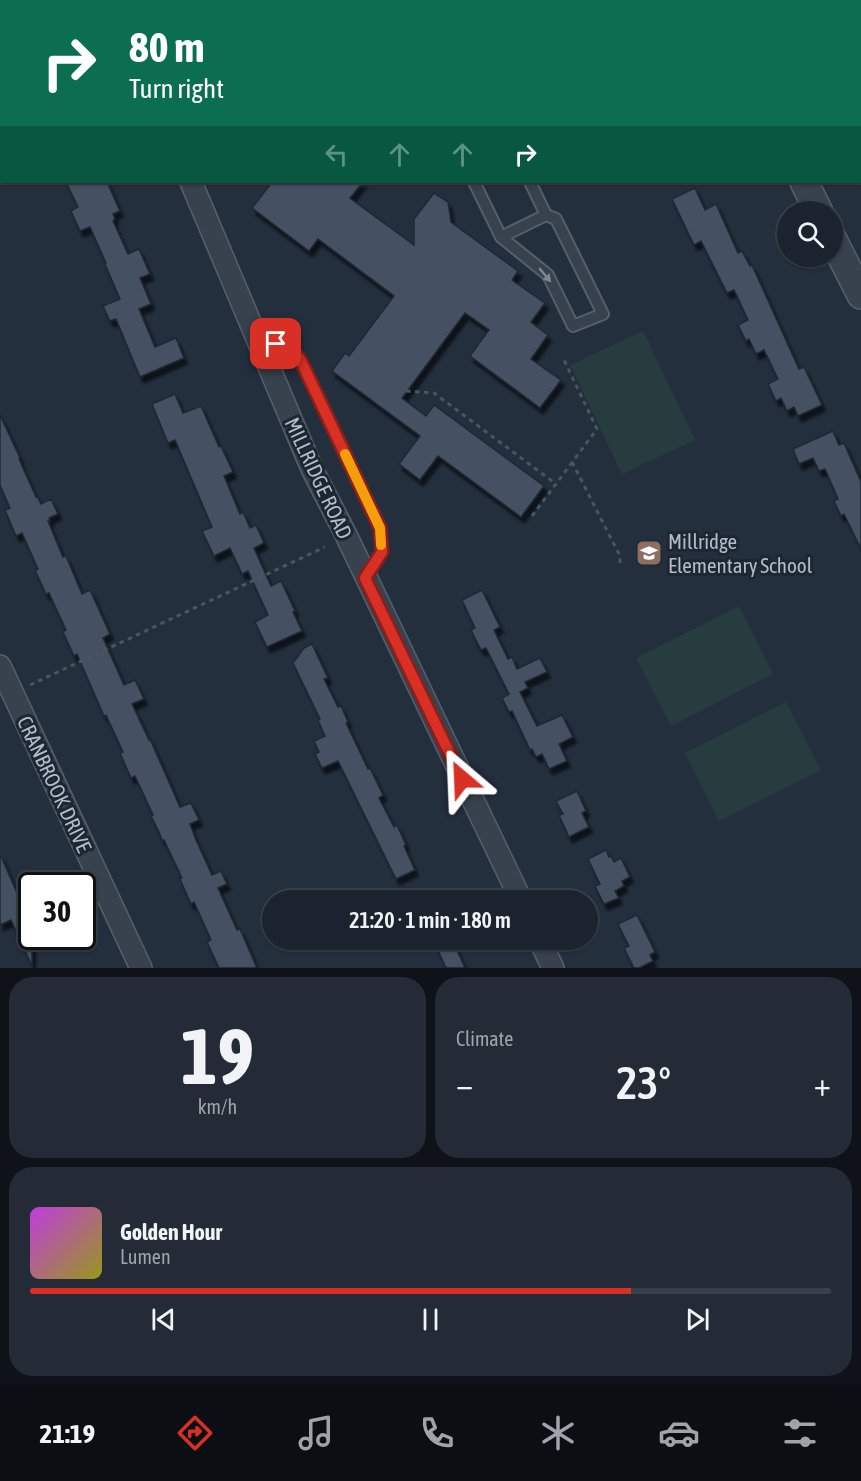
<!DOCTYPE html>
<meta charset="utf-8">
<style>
:root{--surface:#1b232e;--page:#242b36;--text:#f1f3f6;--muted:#a0a4aa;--line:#39404a;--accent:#d93025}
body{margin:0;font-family:"Asap Condensed",sans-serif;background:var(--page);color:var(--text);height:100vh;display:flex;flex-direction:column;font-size:22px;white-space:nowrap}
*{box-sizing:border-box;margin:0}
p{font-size:20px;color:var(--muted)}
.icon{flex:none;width:33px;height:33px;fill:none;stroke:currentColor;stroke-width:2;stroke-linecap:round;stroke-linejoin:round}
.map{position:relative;height:968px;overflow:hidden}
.panel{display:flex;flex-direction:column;gap:9px;padding:9px;background:#0f1319;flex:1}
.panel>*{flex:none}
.banner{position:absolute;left:0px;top:0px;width:861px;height:183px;box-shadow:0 2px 4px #0004,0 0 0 2px var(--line);background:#0b6e4f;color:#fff;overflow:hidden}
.buttons{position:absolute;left:777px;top:201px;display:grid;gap:12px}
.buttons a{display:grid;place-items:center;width:66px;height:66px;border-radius:50%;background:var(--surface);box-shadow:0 2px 4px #0004,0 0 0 2px var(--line);font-size:30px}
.speed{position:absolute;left:18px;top:872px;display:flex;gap:12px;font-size:30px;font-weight:700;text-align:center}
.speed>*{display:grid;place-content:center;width:78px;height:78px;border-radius:50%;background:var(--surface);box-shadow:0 2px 4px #0004,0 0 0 2px var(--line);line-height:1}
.speed .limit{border:3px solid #111;border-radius:9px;background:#fff;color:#111}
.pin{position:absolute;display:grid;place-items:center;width:51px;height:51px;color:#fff;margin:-26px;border-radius:12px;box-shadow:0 3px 9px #0006}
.me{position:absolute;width:66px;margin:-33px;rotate:334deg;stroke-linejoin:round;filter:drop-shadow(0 0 4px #0008)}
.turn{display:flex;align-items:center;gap:21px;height:126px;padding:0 30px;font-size:27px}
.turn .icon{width:78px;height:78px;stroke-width:2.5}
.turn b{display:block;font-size:42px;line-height:51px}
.lanes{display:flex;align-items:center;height:57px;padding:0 30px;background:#0003;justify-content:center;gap:30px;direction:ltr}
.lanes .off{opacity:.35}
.big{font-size:45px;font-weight:600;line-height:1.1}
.panel .card{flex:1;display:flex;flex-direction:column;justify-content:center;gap:9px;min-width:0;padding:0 21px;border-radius:24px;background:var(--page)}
.panel .dial{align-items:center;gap:0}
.dial b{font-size:78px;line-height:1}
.song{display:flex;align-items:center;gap:18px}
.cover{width:72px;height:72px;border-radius:9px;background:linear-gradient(135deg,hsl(290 70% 55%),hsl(60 70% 35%))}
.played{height:6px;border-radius:3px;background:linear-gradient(90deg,var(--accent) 75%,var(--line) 75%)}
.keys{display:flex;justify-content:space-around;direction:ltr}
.heat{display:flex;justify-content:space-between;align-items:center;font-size:33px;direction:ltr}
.panel .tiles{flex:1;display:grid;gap:9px;grid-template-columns:1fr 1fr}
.card:last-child{grid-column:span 2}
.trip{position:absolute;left:262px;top:890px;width:336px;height:60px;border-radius:30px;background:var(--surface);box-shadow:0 2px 4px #0004,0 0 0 2px var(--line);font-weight:600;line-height:60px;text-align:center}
.menu{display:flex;height:96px;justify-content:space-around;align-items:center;background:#0b0e12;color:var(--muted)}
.menu .icon{width:42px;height:42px}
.menu .on{color:var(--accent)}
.menu b{font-size:27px;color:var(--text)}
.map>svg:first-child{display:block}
</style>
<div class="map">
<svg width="861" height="968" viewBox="0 0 861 968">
<defs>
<filter id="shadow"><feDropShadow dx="3.5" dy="6" stdDeviation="1.5" flood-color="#0009"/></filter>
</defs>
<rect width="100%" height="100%" fill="#242f3e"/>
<!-- green -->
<g fill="#263c3f">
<polygon points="643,331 695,440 622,474 570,365"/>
<polygon points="739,606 773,674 671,726 636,658"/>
<polygon points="786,702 821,770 719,821 685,753"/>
</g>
<!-- building -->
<g fill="#455162" stroke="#1f2835" stroke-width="1.5" filter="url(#shadow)">
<polygon points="66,182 107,182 120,211 113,214 115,219 113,221 128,254 139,249 150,274 140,278 151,304 139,309 155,347 176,338 184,358 140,377 116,319 110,321 103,306 120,299 105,264 106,263 90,227 80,231 71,211 78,207"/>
<polygon points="272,182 363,182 350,198 414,245 414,219 434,193 448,202 451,222 518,271 512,280 545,303 531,322 548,335 531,359 561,380 540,408 470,356 489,330 465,313 402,398 426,416 434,405 544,486 521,517 438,456 420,480 399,464 420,436 332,371 345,353 349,356 394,296 318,239 309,251 252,208"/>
<polygon points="695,188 705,210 716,204 738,253 742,251 750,266 752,265 799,369 804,367 822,405 798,416 794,407 787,411 781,398 776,401 768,384 778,379 764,350 756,354 749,339 746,341 738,325 748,320 734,290 727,293 701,241 694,245 672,199"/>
<polygon points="175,394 183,413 201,406 219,447 221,446 233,472 224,476 240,514 243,512 250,528 256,525 264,543 254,548 271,586 281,581 295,611 293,612 302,631 267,647 255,622 268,615 248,571 242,574 230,548 214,556 202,531 212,527 175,440 168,443 152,404"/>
<polygon points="0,415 20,458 19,459 36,497 37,496 41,504 51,499 58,514 49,518 50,521 48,521 63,557 66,556 82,594 90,590 110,634 103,638 124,685 135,680 144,699 132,704 149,740 150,739 180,807 191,803 199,820 190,824 196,840 212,875 221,871 227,884 218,888 237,930 240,929 257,968 219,968 207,942 211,940 194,902 191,904 180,879 182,878 164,840 162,840 159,832 151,816 153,815 135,776 131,778 120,753 123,752 106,715 104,716 77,654 74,656 63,632 66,630 49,593 46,594 35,570 38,569 22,533 16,536 5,510 10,508 0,485"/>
<polygon points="833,431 839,445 844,443 861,482 861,549 844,514 841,516 834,501 838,499 825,469 819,471 813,458 799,464 793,449"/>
<polygon points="482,590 500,627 494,630 508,659 512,657 517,669 540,658 547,672 525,682 528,688 520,692 537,726 562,715 573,737 559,744 567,761 549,769 542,754 536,757 532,749 530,750 512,711 509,712 502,698 509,694 486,648 481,650 471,630 475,628 462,600"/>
<polygon points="312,644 328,678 324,679 338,707 341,706 348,722 346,723 368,769 370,768 383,795 379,798 394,827 397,825 406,845 404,846 415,870 396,879 338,761 322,768 315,754 319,752 314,741 325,736 318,720 320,719 293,663 304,648"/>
<polygon points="577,791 586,811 582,813 589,827 569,837 559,815 563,814 556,801"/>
<polygon points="606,850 609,857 611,856 614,862 621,858 630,877 622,881 624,886 615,891 619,898 604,904 595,886 600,884 588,859"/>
<polygon points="0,854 24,909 27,908 32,919 32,966 11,920 0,925"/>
<polygon points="637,915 655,952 650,955 653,961 639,968 634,968 624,948 629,946 618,924"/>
<polygon points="433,939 452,939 465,968 446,968"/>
</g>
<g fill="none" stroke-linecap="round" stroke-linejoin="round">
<!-- service casing -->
<g stroke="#565f6c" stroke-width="14">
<g id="service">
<polyline points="347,0 348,2"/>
<polyline points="403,0 404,2"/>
<polyline points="442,0 443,2"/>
<polyline points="418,2 422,0"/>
<polyline points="474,182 501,237 546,215 530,182"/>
<polyline points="501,237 548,275 573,326 603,314 556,219 546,215"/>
<path d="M260,345c19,-1 27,-1 40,14l80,169 2,24 -17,26"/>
</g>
</g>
<!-- minor casing -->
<g stroke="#565f6c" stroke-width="24">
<g id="minor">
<polyline points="113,0 113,2"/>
<polyline points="191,182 312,469 346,535 521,900"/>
<polyline points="0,666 141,968"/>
<polyline points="539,939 553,968"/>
</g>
</g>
<!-- tertiary casing -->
<g stroke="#565f6c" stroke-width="30">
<g id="tertiary">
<polyline points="714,0 715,2"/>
<polyline points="804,182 819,212"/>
<polyline points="832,238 861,295"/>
</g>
</g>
<!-- path -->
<g stroke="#44595c" stroke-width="3" stroke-dasharray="4.5 4.5" stroke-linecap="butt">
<polyline points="406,391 434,393 556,484"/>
<polyline points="572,462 620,556 620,567"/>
<polyline points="532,516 597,429 564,360"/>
<polyline points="30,685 325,547"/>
</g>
<!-- service -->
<use href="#service" stroke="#38414e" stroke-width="10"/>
<!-- minor -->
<use href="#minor" stroke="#38414e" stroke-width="21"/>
<!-- tertiary -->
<use href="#tertiary" stroke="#38414e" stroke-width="27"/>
</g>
<!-- one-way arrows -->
<defs><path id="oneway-solid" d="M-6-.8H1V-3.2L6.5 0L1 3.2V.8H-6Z" transform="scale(1.5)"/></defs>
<use fill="#7c8592" href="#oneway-solid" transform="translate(545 275) rotate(50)"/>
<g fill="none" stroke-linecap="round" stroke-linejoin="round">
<!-- route casing -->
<g stroke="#8d1f18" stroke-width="15">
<path id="route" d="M276,344c11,2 17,7 24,15l80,169 2,24 -17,26 97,201"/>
</g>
<!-- route -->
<use href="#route" stroke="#d93025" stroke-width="10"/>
<!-- slow -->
<polyline stroke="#f59e0b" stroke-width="10" points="345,454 380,528 381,545"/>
</g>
<!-- icons -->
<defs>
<g id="school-square" transform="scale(1.35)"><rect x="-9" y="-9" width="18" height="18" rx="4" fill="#8d6e63" stroke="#1d2633"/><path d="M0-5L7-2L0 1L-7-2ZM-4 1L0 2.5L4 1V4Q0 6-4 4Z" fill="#fff"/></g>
</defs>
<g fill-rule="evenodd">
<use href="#school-square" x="649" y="553"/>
</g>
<g text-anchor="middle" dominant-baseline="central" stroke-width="6" stroke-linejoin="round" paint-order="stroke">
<!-- street labels -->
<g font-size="21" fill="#b4bcc9" stroke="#1d2633">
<text transform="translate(319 478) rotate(65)">MILLRIDGE ROAD</text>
<text transform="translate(55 784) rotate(65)">CRANBROOK DRIVE</text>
</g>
<!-- poi labels -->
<g font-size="21" fill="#b4bcc9" stroke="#1d2633" text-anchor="start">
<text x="668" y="541">Millridge<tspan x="668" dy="24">Elementary School</tspan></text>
</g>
</g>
</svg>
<div class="buttons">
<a><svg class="icon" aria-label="search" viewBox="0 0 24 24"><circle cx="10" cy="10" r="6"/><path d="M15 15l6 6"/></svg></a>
</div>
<div class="speed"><div class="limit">30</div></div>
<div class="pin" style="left:276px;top:344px;background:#d93025"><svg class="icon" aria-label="arrive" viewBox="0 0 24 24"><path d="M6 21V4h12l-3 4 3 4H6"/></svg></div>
<svg class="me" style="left:462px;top:779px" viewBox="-20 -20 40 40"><path d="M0-17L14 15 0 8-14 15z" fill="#d93025" stroke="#fff" stroke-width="4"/></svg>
<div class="trip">21:20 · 1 min · 180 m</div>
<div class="banner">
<div class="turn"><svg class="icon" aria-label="right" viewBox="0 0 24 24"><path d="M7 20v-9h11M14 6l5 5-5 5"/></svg><div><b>80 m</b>Turn right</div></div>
<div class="lanes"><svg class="icon off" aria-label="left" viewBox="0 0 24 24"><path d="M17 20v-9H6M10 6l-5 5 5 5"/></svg><svg class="icon off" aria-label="ahead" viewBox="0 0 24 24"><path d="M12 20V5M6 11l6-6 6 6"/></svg><svg class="icon off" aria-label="ahead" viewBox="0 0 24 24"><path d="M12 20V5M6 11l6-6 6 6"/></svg><svg class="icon" aria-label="right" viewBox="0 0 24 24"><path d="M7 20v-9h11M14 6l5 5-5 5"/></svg></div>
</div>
</div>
<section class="panel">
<div class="tiles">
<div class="card dial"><b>19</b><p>km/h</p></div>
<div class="card"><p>Climate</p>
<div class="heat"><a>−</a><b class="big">23°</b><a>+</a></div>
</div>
<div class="card">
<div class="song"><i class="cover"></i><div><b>Golden Hour</b><p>Lumen</p></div></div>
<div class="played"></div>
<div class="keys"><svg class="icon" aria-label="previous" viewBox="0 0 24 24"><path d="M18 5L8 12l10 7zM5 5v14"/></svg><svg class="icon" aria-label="pause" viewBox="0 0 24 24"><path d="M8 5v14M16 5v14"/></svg><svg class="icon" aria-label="next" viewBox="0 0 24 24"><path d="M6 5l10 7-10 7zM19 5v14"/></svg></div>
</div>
</div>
</section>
<nav class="menu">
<b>21:19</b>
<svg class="icon on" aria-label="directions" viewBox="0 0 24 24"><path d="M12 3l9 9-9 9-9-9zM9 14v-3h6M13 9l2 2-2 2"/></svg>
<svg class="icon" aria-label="music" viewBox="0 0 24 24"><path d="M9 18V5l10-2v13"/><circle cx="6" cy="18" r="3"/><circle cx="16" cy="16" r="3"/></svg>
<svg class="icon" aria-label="phone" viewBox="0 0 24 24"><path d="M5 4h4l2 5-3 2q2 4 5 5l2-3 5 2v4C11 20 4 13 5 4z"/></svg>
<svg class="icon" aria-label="climate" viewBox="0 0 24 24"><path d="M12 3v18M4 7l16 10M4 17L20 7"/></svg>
<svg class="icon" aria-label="car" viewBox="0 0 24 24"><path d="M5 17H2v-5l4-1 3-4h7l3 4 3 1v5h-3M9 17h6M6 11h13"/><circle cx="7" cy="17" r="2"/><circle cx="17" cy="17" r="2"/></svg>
<svg class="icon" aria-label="filters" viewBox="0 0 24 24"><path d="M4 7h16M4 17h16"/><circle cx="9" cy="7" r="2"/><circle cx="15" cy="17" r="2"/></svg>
</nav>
